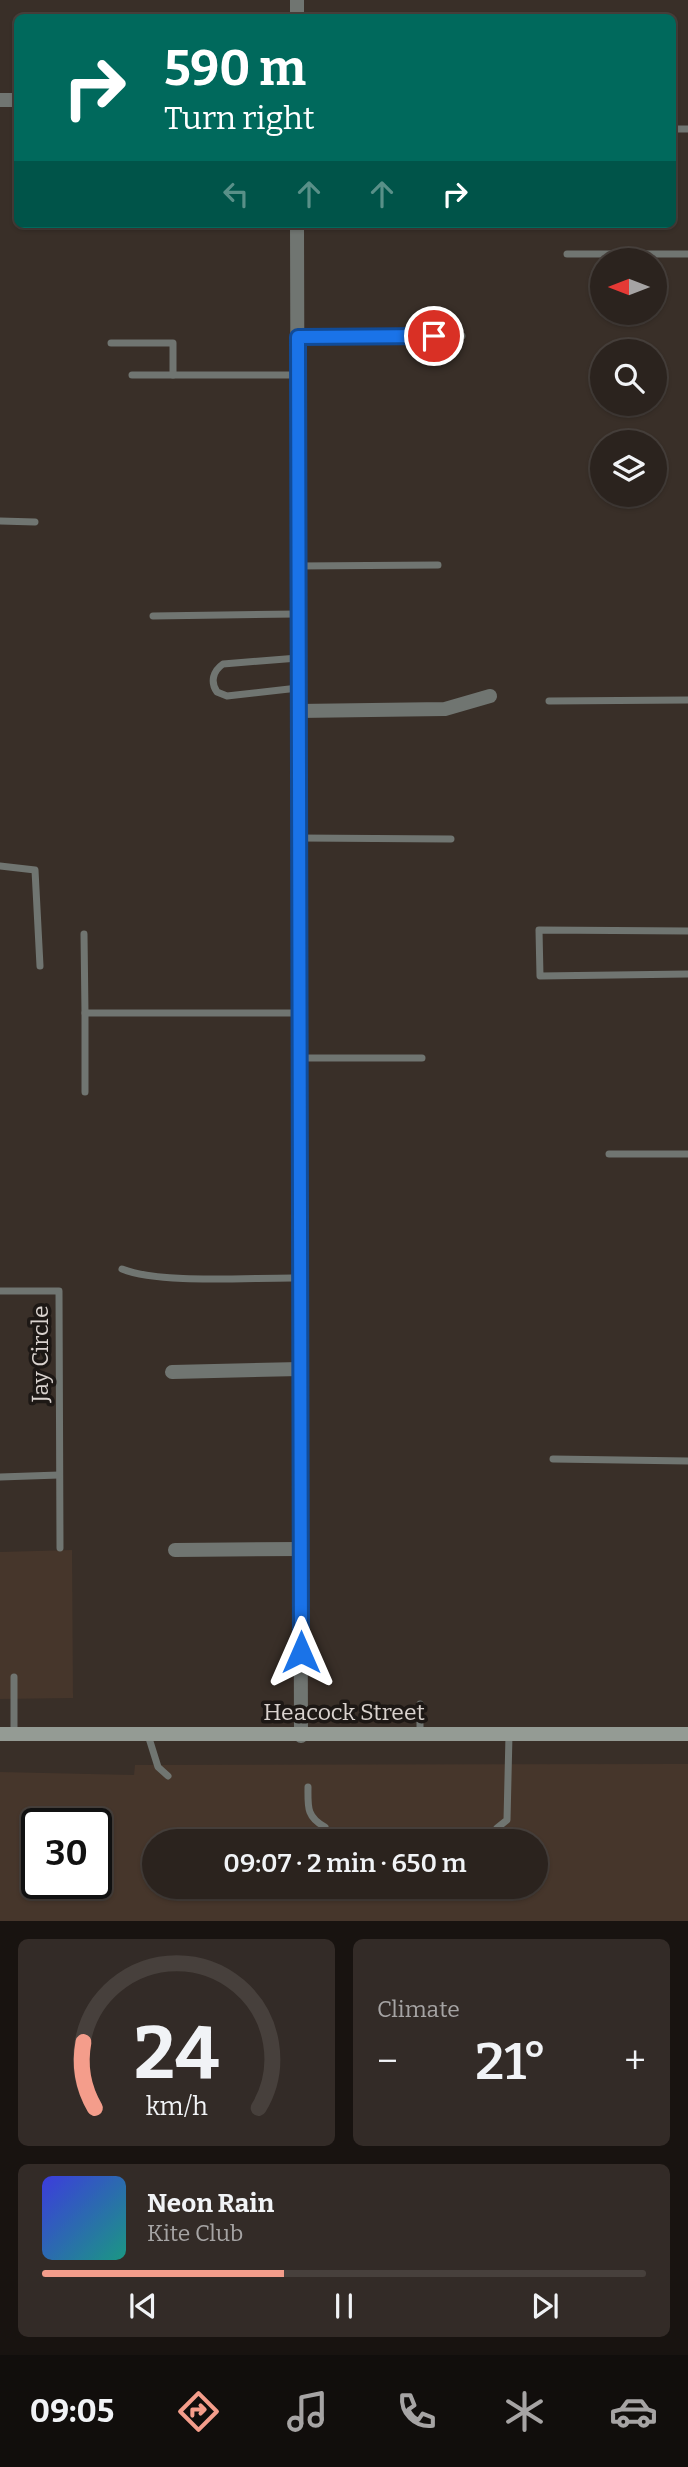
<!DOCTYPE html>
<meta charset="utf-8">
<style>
:root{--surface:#2b231e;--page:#332b27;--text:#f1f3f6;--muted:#a6a4a4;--line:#47403c;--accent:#f49d8b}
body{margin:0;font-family:Bitter,serif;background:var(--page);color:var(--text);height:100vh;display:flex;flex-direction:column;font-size:26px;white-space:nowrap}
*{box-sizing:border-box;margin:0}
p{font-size:23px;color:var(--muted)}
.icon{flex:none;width:38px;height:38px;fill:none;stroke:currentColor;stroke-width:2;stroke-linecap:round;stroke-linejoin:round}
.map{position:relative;height:1921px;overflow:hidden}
.drawer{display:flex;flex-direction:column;gap:18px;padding:18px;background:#181310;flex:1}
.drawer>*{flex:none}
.hud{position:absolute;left:14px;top:14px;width:662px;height:214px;border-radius:10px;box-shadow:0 2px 5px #0004,0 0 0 2px var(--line);background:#00695c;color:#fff;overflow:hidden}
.needle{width:46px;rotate:270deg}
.buttons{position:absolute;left:590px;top:248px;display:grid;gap:14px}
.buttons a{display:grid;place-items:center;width:77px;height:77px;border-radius:50%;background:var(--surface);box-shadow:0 2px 5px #0004,0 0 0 2px var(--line);font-size:35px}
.speed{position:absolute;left:21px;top:1808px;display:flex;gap:14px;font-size:35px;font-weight:700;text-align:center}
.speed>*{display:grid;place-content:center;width:91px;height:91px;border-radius:50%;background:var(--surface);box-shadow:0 2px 5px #0004,0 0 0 2px var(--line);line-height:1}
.speed .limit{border:4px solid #111;border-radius:10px;background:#fff;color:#111}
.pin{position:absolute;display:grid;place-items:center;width:60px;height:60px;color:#fff;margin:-30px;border:4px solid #fff;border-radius:50%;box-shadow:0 2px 7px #0007}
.me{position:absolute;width:77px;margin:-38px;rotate:0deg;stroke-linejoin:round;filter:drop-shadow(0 0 5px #0008)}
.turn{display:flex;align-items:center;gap:24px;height:147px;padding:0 35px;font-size:32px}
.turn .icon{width:91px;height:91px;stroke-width:2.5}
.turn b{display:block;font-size:49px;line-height:60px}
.lanes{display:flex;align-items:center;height:66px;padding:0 35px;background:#0003;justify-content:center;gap:35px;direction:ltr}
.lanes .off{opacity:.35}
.big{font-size:52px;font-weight:600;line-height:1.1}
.drawer .card{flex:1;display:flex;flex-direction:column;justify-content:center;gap:10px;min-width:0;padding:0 24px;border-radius:10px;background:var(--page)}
.drawer .dial{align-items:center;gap:0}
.dial svg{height:182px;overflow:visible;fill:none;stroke:var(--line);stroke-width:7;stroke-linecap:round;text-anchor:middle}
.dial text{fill:var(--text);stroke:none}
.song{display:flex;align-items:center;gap:21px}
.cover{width:84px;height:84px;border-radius:10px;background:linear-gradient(135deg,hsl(240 70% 55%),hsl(170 70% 35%))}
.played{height:7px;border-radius:4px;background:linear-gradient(90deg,var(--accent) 40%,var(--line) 40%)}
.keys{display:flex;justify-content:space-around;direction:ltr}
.heat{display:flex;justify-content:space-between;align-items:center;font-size:38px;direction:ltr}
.drawer .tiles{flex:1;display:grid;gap:18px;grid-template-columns:1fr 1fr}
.card:last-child{grid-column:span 2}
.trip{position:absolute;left:142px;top:1829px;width:406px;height:70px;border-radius:35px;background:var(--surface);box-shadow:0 2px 5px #0004,0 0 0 2px var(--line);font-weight:600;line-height:70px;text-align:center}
.dock{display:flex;height:112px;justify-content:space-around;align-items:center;background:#110e0c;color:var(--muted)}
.dock .icon{width:49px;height:49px}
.dock .current{color:var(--accent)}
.dock b{font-size:32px;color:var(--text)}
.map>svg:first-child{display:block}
</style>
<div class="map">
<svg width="688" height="1921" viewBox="0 0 688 1921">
<rect width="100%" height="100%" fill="#392f28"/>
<!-- built -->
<g fill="#46362b" fill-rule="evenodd">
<polygon points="72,1550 73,1698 0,1699 0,1552"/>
<path d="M688,1764v157h-688v-149l134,3 1,-10zM37,1824h59v59h-59zM154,1841h382v45h-382z"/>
</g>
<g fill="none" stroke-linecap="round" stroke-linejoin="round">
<!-- lane -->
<g stroke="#707571" stroke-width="7">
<polyline points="672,129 688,129"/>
<polyline points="134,225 228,224"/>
<polyline points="567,254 688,254"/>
<polyline points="298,337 462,336"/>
<polyline points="111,343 173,343 173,375"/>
<polyline points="132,375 297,375"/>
<polyline points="0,521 35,522"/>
<polyline points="298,566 438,565"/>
<polyline points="153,616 297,614"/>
<path d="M298,688l-71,8 -10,-4c-7,-10 -4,-21 6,-28l75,-6"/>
<polyline points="549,701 688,700"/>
<polyline points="299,838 451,839"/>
<polyline points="0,866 35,870 40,966"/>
<polyline points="688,931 539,930 540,976 688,974"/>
<polyline points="84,934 85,1013"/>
<polyline points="300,1058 422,1058"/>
<polyline points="85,1092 85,1013 298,1013"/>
<polyline points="609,1154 688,1154"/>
<path d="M122,1269c40,16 132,8 178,9"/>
<polyline points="0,1291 59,1291 60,1548"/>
<polyline points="553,1459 688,1461"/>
<polyline points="0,1477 59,1475"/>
<polyline points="14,1677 14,1734"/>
<polyline points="420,1704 420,1734"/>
<polyline points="148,1735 158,1767 168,1776"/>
<path d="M308,1787c0,19 -2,30 17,40"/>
<polyline points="497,1828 507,1820 509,1735"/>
</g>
<!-- street -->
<g stroke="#707571" stroke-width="14">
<polyline points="297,0 297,18"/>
<polyline points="0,100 18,100"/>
<polyline points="297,224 301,1736"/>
<polyline points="298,711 445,709 490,696"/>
<polyline points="172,1372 300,1369"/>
<polyline points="175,1550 301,1549"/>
</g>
<!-- secondary -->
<polyline stroke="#949b94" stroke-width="14" points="0,1734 688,1734"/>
</g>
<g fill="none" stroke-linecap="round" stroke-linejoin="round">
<!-- route casing -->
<g stroke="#114b97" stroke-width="18">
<polyline id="route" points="301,1652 298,337 434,336"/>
</g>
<!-- route -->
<use href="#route" stroke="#1a73e8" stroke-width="12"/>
</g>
<g text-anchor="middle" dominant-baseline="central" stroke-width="7" stroke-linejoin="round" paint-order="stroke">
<!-- street labels -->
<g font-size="23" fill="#dad3cf" stroke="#1d1815">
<text transform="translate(40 1354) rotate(-90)">Jay Circle</text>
<text x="344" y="1712">Heacock Street</text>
</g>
</g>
</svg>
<div class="buttons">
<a><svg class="needle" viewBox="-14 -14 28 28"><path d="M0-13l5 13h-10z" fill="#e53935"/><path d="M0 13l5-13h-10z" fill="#a6a4a4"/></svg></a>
<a><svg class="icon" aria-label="search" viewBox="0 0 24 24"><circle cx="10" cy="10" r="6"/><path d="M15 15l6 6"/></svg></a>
<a><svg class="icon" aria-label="layers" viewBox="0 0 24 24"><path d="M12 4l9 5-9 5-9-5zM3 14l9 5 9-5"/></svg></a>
</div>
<div class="speed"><div class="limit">30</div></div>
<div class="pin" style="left:434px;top:336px;background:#d93025"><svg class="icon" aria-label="arrive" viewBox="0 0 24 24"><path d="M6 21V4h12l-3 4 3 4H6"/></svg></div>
<svg class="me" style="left:301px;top:1652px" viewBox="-20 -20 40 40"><path d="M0-17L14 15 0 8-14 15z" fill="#1a73e8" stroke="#fff" stroke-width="4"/></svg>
<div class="trip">09:07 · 2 min · 650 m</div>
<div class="hud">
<div class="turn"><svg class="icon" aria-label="right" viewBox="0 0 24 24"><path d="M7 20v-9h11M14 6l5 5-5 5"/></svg><div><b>590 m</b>Turn right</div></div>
<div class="lanes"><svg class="icon off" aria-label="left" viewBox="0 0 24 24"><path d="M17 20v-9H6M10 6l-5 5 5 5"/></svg><svg class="icon off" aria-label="ahead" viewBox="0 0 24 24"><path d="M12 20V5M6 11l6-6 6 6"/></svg><svg class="icon off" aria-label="ahead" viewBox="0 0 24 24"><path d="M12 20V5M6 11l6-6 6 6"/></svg><svg class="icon" aria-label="right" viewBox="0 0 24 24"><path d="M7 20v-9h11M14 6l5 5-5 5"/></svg></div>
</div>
</div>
<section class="drawer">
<div class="tiles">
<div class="card dial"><svg viewBox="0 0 100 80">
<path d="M14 69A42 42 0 1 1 86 69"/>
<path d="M14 69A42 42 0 0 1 9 40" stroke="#f49d8b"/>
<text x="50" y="56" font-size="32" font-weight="700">24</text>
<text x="50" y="72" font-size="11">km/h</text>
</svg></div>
<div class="card"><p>Climate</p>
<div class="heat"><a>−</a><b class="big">21°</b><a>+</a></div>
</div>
<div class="card">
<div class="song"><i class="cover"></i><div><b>Neon Rain</b><p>Kite Club</p></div></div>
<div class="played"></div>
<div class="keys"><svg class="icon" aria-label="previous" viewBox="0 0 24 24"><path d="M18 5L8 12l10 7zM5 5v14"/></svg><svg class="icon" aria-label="pause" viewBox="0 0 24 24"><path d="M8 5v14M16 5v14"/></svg><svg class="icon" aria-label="next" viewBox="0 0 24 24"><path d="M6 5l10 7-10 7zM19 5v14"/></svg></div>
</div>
</div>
</section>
<nav class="dock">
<b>09:05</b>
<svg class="icon current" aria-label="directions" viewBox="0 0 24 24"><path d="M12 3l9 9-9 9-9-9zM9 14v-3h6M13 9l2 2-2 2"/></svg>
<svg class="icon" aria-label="music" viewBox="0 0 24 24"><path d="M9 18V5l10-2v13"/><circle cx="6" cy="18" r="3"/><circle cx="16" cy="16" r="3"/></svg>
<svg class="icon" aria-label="phone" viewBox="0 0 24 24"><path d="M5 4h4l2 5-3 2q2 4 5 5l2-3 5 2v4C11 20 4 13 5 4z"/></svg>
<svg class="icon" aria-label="climate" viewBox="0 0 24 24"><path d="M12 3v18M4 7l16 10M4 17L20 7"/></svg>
<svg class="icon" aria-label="car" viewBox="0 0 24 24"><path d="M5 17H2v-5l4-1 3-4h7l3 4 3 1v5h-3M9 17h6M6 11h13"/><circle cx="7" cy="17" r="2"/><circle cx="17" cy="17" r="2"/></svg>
</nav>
